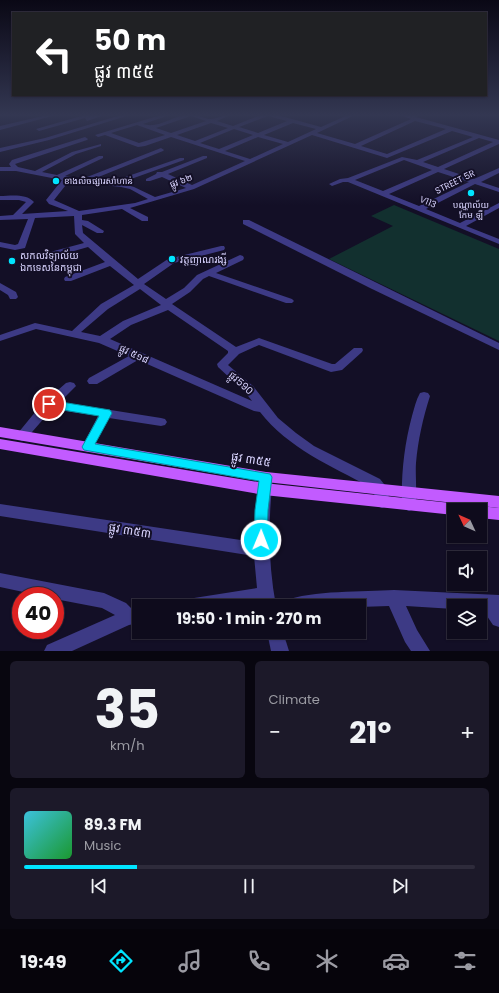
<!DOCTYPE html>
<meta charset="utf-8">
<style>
:root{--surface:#0e0b1c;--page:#1c1929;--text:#f1f3f6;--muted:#9b9ba3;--line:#2e2b3b;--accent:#00e5ff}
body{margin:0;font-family:Poppins,"Noto Sans Khmer",sans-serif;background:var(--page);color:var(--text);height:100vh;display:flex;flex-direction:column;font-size:15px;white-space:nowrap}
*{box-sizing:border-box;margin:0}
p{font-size:13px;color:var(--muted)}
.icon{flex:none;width:22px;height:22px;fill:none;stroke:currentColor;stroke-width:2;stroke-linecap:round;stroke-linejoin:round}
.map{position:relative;height:651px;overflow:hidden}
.panel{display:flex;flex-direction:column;gap:10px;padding:10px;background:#08060f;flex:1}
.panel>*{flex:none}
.top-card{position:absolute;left:12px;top:12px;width:475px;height:84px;border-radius:0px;box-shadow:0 1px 3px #0004,0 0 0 1px var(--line);background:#202124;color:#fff;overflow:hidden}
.needle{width:26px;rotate:314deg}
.fabs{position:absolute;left:447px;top:503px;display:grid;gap:8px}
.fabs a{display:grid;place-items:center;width:40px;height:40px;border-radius:0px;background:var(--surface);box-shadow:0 1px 3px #0004,0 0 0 1px var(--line);font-size:20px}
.speed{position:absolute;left:12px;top:587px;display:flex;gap:8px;font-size:20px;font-weight:700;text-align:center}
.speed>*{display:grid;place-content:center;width:52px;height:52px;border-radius:50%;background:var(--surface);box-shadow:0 1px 3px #0004,0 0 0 1px var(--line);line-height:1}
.speed .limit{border:6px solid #d22;background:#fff;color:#111}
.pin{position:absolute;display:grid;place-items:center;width:34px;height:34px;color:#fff;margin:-17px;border:2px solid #fff;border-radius:50%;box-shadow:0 1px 4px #0007}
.me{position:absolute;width:44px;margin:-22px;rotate:1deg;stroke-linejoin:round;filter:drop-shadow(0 0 3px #0008)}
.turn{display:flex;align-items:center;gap:14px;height:84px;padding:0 16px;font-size:18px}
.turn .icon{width:52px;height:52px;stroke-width:2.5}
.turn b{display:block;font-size:28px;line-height:34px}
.big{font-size:30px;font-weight:700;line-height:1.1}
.panel .tile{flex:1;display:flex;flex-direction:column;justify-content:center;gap:6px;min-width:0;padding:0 14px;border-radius:6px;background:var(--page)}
.panel .dial{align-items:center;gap:0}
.dial b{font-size:52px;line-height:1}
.song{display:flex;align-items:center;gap:12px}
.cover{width:48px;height:48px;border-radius:6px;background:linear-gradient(135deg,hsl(190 70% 55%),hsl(130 70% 35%))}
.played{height:4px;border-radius:2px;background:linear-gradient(90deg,var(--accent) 25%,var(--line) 25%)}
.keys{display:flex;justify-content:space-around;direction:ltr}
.heat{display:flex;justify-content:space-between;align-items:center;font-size:22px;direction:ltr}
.panel .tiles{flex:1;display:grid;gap:10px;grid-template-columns:1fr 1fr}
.tile:last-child{grid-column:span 2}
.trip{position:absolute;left:132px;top:599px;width:234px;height:40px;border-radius:0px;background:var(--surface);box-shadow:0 1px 3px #0004,0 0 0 1px var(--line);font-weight:700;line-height:40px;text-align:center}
.menu{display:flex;height:64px;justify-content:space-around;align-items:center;background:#06040b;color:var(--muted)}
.menu .icon{width:28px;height:28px}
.menu .on{color:var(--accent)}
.menu b{font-size:18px;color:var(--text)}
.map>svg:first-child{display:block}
</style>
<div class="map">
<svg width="499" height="651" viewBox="0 0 499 651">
<rect width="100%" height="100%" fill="#130f26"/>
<!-- green -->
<polygon fill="#12302f" points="394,205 499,249 499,341 329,259 393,226 371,216"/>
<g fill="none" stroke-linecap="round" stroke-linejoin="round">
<!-- minor -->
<g fill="#3d3a85" fill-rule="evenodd">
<polygon points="51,114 60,114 0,130 0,126"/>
<polygon points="88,114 108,114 87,121 85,118 39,131 36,129"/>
<polygon points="124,114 133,114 49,140 0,152 0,148 45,138"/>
<path d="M164,114h9l-30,10c15,5 30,-8 44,-10 9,-2 16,5 24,5 8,-1 14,-5 22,-5l-16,7 16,5 30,-12h11l47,13 29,-13h7l-40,19 38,11 56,-25 -14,-5h24l-5,3 83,23v4l-55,25 30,10 25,-11v5l-18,9 18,6v4l-24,-8 -49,25 34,14 39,-20v5l-33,18 33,13v5l-151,-62h-5l-11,4 -3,-2 11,-5 8,-1 54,-21 15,3 56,-23 -21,-6 -65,27 -75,-23 -118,54 -64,19 18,9v4h-6l-20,-12 -40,6v5l6,1 16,10 -1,2h-6l-15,-8 1,8 55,46 30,-20 53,-13h3l1,2 -1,2 -50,13 -30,21 22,15 18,-11 13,-13 43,-20 3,1 1,2 -1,2 -27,13 76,26 2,2 -2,2h-6l-77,-27 -6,3 -13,13 -18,12 64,43 23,-9 73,26h3l19,-16h8l1,2 -1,2 -20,18 -11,2 -72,-27 -20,9 -11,11 25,21 25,32 18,15 18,13 66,33 8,10 1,13 -2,4 -5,2 -5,-2 -2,-4 -1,-11 -4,-4c-39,-21 -82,-39 -110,-75l-6,-1 -116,-51 -41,24h-8l-2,-3 2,-3 40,-22 -30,-13 -63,-14 -36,12v-6l35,-12 37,8 29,-27 33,-19 -24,-19 -39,15h-6l-1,-2 1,-2 40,-15 -17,-15 -35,10 -4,-3 1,-2 34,-9 -9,-9 -1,-18 -39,2 -10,30 -10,2 -15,-3v-5l15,3 3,-1 10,-25 -28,1v-4l13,-1 13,-13 -7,-2h-19v-4c10,0 26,-3 34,6l-12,12 46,-3 -19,-7 -3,-4 16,-20 -46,-9h-16v-4h11l-2,-3 3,-4 73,-23 3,2 -1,1 -72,24 3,3 17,4 37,-19 29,-8v2l-25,8 -34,18 15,3 42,-19h4v2l-38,18 17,3 79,-31 3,2 -1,1 -72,29 20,2 69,-24h4v2l-64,23 14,4 21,10 31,-9 -24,-11 -12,4h-4v-2l10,-5 1,-2h5l41,-16h4v2l-39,16 24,11 53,-24 -74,-24 -26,9 -7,1 -33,-12 -7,2 -3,-2zM191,116l15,5 -35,12 -15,-5zM268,116l19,5 -29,12 -19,-6zM415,121l31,8 -59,25 -26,-8zM211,123l17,5 -33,13 -18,-6zM293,123l23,6 -28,13 -24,-7zM137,125l28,10 -26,8 -28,-10zM234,129l19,6 -34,14 -19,-6zM258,137l25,7 -33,15 -25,-8zM479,138l14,4 -55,25 -15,-5zM404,160l28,10 -49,21 -28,-11zM438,172l31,10 -50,24 -30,-12zM69,181l52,6 9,2 18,10 -13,4 -56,8 -25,-11zM140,289l21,16 -38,16 -23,15 -19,-4 27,-23zM168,310l60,41v2l-11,11 1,3 27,25 7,9 -142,-62 21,-14z"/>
<polygon points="243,220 249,220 499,343 499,350 370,288 243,224"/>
<polygon points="0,283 16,292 18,297 16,299 10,299 8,295 0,290"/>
<polygon points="70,382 74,383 76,386 60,402 161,418 165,419 167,422 165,425 161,426 109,418 92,450 88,452 84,450 82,447 98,416 52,409 26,439 22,441 18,439 16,436 18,433 41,405 66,383"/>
<path d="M424,392l4,1 2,3c-7,22 -12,44 -14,67 -1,11 2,38 -2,46l-5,2 -5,-2 -2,-4c-1,-30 2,-59 10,-89 2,-7 4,-16 8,-23z"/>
<path d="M266,472l5,1 2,4c-5,44 -5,86 3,129h-16l-1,-3 -20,3h-53l2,-5 6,-3 63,-10 -3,-32 -254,-40v-12l254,38 5,-65 2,-4z"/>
<polygon points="0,573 104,593 126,603 131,608 139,607 139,623 129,625 72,651 44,651 47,645 115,615 102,608 55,599 55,596 42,596 0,587"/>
<path d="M394,590l105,5v32l-6,-2 -10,-15h-3v-4h-26v3l-48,-3 11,24 13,21h-19l-6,-9 -16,-36 -30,1 -77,-1 2,-5c28,-11 80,-9 110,-11z"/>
<polygon points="267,632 283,632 289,651 271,651"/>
</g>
<!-- major -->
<g fill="#c25bff" fill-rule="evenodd">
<polygon points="0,427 266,472 499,496 499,508 266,482 0,437"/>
<polygon points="0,439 264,483 460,504 465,506 467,510 454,510 454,515 264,495 0,449"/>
<polygon points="480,506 499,508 499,520 480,518 480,510 474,510 475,508"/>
</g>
</g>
<!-- sky -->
<linearGradient id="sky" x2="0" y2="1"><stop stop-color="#0a0815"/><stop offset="0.56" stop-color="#333752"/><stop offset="1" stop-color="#333752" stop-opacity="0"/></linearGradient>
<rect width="499" height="205" fill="url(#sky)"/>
<!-- route -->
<polygon fill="#00e5ff" stroke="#0095a6" points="49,400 110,410 112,413 95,444 270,474 272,477 268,510 267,540 265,544 261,546 256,544 254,540 255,510 259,481 84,450 82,447 99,416 45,407 44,404 45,402"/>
<!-- markers -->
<g fill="#00e5ff" stroke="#130f26" stroke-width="1.5">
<circle cx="56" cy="181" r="4"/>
<circle cx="471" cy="193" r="4"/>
<circle cx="172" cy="259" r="4"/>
<circle cx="12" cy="261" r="4"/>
</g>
<g text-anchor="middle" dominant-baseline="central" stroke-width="4" stroke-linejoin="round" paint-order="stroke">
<!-- far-poi labels -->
<g font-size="9" fill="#d9d4ff" stroke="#130f26" text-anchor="start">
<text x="64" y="181">ខាងលិចផ្សារសាំហាន់</text>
<text x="471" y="205" text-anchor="middle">បណ្ណាល័យ<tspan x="471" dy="10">កែម ឡី</tspan></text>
</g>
<!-- far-street labels -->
<g font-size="9" fill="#d9d4ff" stroke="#130f26">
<text transform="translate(181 181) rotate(-20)">ផ្លូវ ៦២</text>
<text transform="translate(455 182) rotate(-26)">STREET 5R</text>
<text transform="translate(428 202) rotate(23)">V113</text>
</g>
<!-- poi labels -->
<g font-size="10" fill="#d9d4ff" stroke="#130f26" text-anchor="start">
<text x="20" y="255">សកលវិទ្យាល័យ<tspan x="20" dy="12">ឯកទេសនៃកម្ពុជា</tspan></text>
<text x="180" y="259">វត្តញាណរង្សី</text>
</g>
<!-- street labels -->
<g font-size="10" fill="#d9d4ff" stroke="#130f26">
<text transform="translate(134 354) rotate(25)">ផ្លូវ ៥១៨</text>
<text transform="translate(241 383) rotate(42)">ផ្លូវ590</text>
</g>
<!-- near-street labels -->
<g font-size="12" fill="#d9d4ff" stroke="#130f26">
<text transform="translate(251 459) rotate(9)">ផ្លូវ ៣៥៥</text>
<text transform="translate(130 530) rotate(9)">ផ្លូវ ៣៥៣</text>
</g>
</g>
</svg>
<div class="fabs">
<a><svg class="needle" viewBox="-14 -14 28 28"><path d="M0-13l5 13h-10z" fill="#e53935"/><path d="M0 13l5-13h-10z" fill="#9b9ba3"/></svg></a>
<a><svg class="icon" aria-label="sound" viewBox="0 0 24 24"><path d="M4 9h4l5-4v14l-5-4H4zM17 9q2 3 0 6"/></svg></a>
<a><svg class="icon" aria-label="layers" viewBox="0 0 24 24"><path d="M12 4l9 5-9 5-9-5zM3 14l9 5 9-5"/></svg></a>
</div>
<div class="speed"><div class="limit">40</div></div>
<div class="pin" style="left:49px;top:404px;background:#d93025"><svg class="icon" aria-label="arrive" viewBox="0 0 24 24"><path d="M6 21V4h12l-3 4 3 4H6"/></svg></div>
<svg class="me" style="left:261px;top:540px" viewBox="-20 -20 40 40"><circle r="17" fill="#00e5ff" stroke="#fff" stroke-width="3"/><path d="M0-11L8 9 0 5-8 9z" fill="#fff"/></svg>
<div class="trip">19:50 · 1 min · 270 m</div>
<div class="top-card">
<div class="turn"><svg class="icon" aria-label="left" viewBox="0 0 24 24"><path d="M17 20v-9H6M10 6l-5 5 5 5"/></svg><div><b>50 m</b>ផ្លូវ ៣៥៥</div></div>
</div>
</div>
<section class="panel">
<div class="tiles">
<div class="tile dial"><b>35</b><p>km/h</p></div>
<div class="tile"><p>Climate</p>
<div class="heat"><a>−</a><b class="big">21°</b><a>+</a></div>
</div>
<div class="tile">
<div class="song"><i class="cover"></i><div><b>89.3 FM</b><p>Music</p></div></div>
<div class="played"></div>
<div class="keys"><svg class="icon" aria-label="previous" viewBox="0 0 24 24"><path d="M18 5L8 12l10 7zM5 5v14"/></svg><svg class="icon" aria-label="pause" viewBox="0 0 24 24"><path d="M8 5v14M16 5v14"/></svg><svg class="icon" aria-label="next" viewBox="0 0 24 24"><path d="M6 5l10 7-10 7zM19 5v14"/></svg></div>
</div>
</div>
</section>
<nav class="menu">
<b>19:49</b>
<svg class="icon on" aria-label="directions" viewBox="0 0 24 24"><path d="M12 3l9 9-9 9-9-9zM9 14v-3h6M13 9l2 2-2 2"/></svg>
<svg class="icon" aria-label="music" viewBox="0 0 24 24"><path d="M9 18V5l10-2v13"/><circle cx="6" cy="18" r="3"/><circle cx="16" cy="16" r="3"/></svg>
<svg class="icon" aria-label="phone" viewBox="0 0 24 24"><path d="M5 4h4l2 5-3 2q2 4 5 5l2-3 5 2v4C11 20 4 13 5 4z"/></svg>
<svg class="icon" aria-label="climate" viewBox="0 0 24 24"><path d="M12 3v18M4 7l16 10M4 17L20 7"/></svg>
<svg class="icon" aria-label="car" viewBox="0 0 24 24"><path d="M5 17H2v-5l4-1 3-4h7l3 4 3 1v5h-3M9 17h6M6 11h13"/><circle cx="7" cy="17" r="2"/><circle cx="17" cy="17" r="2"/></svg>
<svg class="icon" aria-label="filters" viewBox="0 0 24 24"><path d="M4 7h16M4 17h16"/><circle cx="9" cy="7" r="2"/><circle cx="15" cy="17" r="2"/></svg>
</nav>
